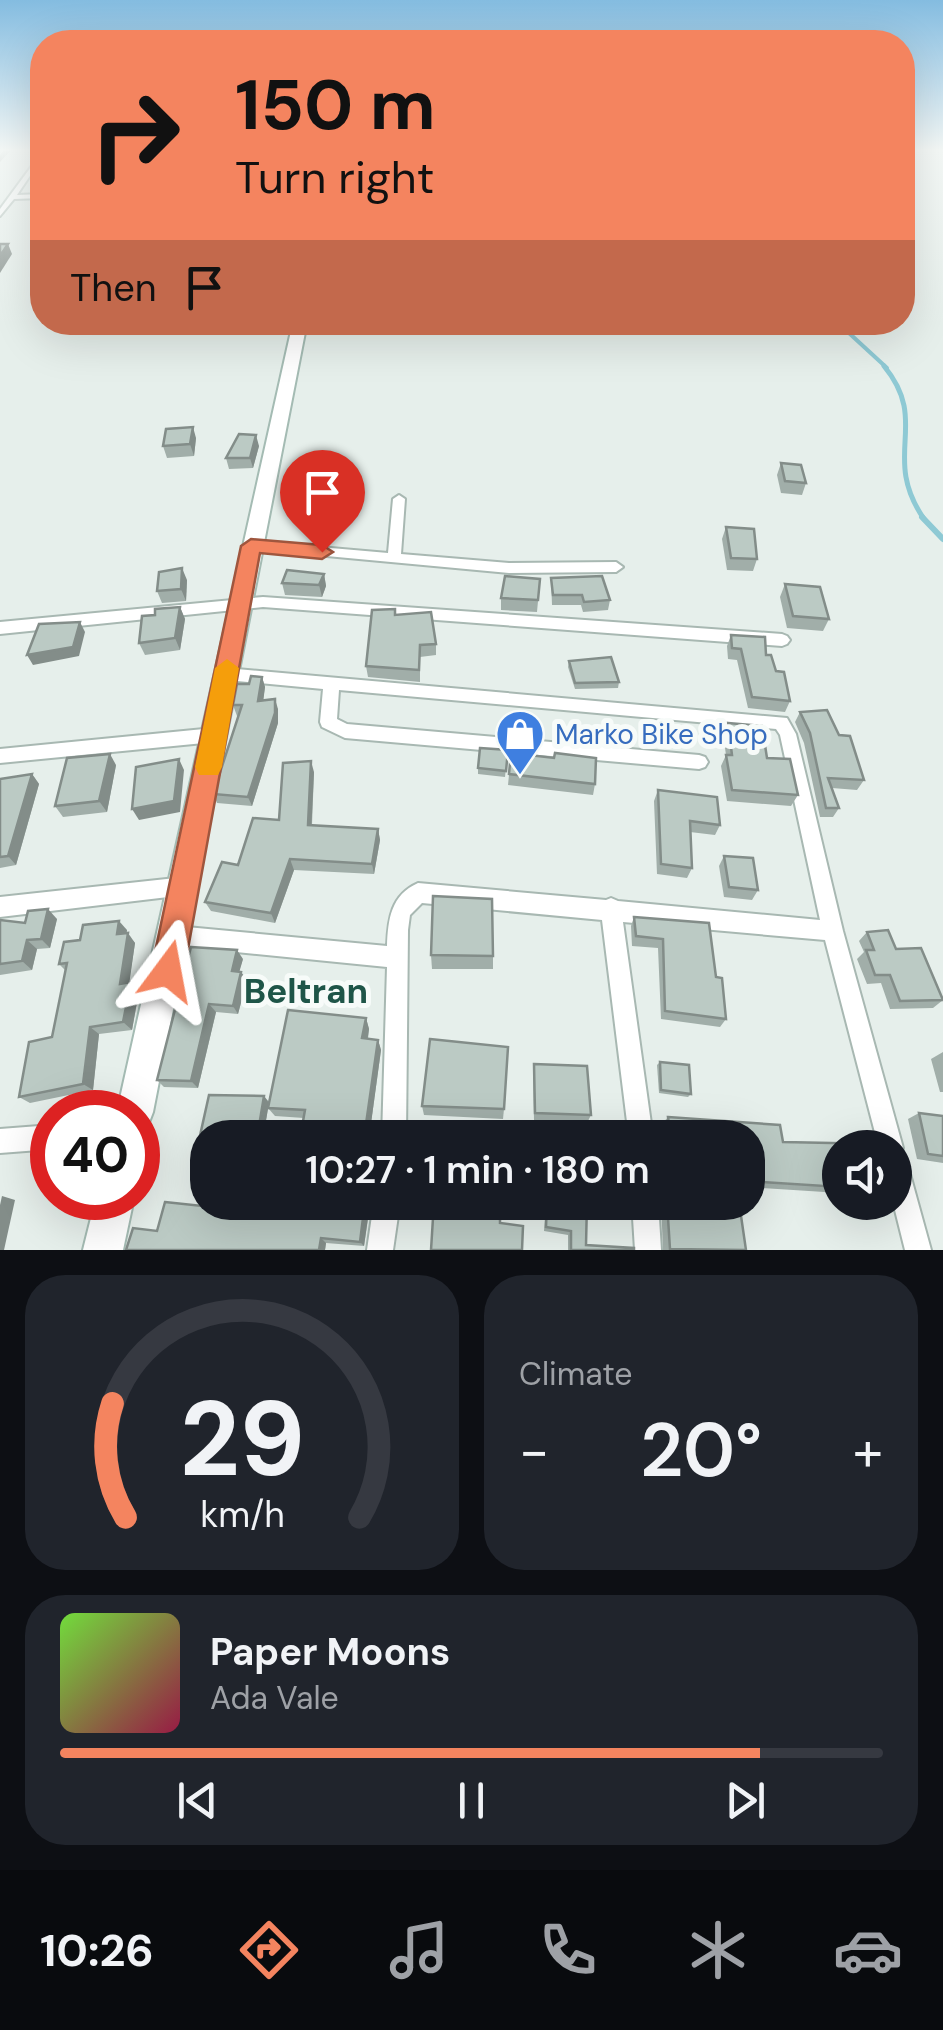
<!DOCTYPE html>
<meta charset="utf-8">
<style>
:root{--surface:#171b24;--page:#20242c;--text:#f1f3f6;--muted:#9ea1a6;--line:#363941;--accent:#f4845f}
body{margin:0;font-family:"DM Sans",sans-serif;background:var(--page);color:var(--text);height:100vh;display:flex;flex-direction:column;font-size:38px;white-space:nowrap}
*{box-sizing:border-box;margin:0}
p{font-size:32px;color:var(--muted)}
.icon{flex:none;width:55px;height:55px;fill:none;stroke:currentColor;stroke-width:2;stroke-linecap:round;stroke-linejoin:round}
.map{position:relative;height:1250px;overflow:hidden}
.details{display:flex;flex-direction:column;gap:25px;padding:25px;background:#0d0f14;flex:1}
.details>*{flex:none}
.banner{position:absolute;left:30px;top:30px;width:885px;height:305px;border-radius:40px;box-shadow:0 10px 40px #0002;background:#f4845f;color:#111;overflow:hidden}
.buttons{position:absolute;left:822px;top:1130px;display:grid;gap:20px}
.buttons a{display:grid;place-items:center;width:90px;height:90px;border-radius:50%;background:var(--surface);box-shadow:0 10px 40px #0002;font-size:50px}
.speed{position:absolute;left:30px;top:1090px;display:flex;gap:20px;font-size:50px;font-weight:700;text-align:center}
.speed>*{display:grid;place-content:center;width:130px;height:130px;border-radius:50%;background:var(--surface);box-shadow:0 10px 40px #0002;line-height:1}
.speed .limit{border:15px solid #d22;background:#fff;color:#111}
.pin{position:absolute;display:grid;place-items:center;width:85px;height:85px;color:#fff;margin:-102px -42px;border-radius:50% 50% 50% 0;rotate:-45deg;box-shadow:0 0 10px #0007}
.pin .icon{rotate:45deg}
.me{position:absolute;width:110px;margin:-55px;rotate:13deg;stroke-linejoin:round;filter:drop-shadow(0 0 8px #0008)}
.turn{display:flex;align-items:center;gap:35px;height:210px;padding:0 40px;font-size:45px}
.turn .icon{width:130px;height:130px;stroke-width:2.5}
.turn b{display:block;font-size:70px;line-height:85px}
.then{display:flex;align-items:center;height:95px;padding:0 40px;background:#0003;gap:20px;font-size:38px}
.big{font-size:75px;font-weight:600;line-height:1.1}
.details .card{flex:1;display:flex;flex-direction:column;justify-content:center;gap:15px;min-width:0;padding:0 35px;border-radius:40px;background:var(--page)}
.details .dial{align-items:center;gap:0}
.dial svg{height:260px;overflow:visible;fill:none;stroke:var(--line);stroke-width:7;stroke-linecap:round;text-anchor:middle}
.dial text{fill:var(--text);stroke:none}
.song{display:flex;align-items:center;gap:30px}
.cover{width:120px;height:120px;border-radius:15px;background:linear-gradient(135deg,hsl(100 70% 55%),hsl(340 70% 35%))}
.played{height:10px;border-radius:5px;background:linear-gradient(90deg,var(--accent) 85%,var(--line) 85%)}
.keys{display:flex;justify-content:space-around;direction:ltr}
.heat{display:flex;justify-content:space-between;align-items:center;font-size:55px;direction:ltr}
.details .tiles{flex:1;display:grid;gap:25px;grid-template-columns:1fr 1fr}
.card:last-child{grid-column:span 2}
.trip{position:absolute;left:190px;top:1120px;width:575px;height:100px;border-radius:40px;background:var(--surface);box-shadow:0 10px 40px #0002;font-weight:600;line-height:100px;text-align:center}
.tab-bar{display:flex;height:160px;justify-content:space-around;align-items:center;background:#090b0e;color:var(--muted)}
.tab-bar .icon{width:70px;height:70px}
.tab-bar .selected{color:var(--accent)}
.tab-bar b{font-size:45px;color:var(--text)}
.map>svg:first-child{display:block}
</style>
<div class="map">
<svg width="943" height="1250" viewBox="0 0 943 1250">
<rect width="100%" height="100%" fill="#e6efeb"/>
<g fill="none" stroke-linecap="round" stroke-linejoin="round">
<!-- stream-far2 -->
<polyline stroke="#8ec9d4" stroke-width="4" points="837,322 887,368"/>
<!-- stream-far1 -->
<path stroke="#8ec9d4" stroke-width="5" d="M884,366c47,57 -4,89 40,153"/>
<!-- stream -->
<polyline stroke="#8ec9d4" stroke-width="6" points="922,517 943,539"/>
<!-- street casing -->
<g stroke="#a8b8b2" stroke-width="4">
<g id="street">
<polygon points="42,152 42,158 17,195 42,194 42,198 14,199 0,216 0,209"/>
<polygon points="399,495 405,499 401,554 509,563 616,562 623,567 616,572 509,573 251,549 244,545 251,541 388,553 393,499"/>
<polygon points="263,597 782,634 787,636 790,640 787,644 782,646 263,607 0,634 0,622"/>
<path d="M226,668l561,50 9,16 47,197 60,217 -2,5 6,10 24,87h-26l-12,-48h2v-54h-16l-54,-208 -202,-18 30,216h-24l-27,-218 -180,-17 -12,12 -2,15 -2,208h-24l5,-171 -211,-21 -7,-3 -3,-7 3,-7 7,-3 211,20c1,-27 4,-51 31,-63l188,17 5,-2 7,3 202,19 -40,-185 -4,-6 -437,-39 -2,29 10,5 352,31 6,2 3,5 -3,5 -6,2 -354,-31 -23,-11 -2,-5 3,-33 -97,-9 -6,-2 -2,-4 2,-4z"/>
<polygon points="214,728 220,730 222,735 220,740 214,742 0,763 0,749"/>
<polygon points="185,877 192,879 195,886 192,893 185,895 0,917 0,897"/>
<polygon points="52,1125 52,1149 0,1153 0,1129"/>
<polygon points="374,1202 400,1202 393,1250 367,1250"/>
<polygon points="632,1202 658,1202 661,1250 635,1250"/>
</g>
</g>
<!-- secondary casing -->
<g stroke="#a4bbb3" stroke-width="4">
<g id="secondary">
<polygon points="293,322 307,322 153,1112 148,1125 138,1129 138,1112 117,1112"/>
<polygon points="96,1198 134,1198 123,1250 83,1250"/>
</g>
</g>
<!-- street -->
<use href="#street" fill="#fff" fill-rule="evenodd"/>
<!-- secondary -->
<use href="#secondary" fill="#fff" fill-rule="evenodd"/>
</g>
<!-- wall -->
<g fill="#a1aea9">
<polygon points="196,438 194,456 167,458 163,446"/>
<polygon points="259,446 253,468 229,469 226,458"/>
<polygon points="781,463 806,483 802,495 781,493 777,475"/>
<polygon points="726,527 757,559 753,571 727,570 722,539"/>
<polygon points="324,574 326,586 322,597 285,595 282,583"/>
<polygon points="551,578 610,600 608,610 583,612 581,605 552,605"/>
<polygon points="540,579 537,612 501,610 501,598"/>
<polygon points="187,580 186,601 162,603 157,591"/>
<polygon points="785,584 829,619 823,631 787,628 780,597"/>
<polygon points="180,607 185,619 180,650 145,655 139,643"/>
<polygon points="395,615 436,644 436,655 420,657 420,682 368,677 366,666"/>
<polygon points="731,635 766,655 776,671 790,701 785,712 748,708 737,660 728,659 727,646"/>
<polygon points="569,661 619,682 618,688 575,689 568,667"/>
<polygon points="262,677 265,687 263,700 278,709 278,723 252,806 217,803 213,794 238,716 237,716 233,705 249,684"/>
<polygon points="800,712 864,780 857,790 832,788 839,808 833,817 820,817 804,743 795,722"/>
<polygon points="728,723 767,758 798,795 791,806 727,801 721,766 726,755 723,734"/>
<polygon points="508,750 505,777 478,774 478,768"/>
<polygon points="511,753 595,784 593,795 508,785"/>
<polygon points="116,765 107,812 63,817 55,806"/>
<polygon points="314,772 312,825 378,829 380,840 374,874 294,870 275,923 211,911 205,902 279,820"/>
<polygon points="32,774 39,784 16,865 0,868 0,779"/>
<polygon points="658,790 720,825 715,835 690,832 692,868 687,878 657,874 654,801"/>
<polygon points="724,856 758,890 752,900 724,897 719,866"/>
<polygon points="634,917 716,977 726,1019 720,1027 661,1019 658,948 632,946 631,926"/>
<polygon points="57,919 50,948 37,949 32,970 0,975 0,920 25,923"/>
<polygon points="127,930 126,933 135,943 129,982 139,991 132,1030 99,1034 93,1090 30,1103 19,1097 52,1037 65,970 59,964"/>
<polygon points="867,932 896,949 943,1000 933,1008 890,1009 881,983 867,984 857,959 864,952 859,941"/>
<polygon points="431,955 493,956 493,969 432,969"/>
<polygon points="243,959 239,971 241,972 247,980 238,1014 216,1012 198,1088 164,1087 157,1080"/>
<polygon points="288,1010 366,1018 369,1029 368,1039 378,1040 381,1050 369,1138 300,1138 304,1118 275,1116 268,1108 263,1138 208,1138 208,1154 204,1154 197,1149 209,1095 264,1096 269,1102"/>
<polygon points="943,1052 943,1092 940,1092 931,1059"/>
<polygon points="660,1062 691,1094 688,1097 659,1093 657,1065"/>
<polygon points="534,1064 591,1115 588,1121 534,1120 533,1071"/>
<polygon points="422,1106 504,1109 503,1119 424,1115"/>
<polygon points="919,1113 943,1116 943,1163 917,1159 908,1119"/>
<polygon points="668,1117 783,1142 840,1148 840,1193 748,1187 748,1138 664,1138 662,1124"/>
<polygon points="546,1202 614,1202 610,1208 587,1204 586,1245 634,1250 568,1250 568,1235 544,1231"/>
<polygon points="661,1202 739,1202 746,1250 663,1250"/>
<polygon points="370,1204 364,1246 326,1243 325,1250 126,1250 157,1231 230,1209"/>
</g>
<!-- shaded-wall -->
<g fill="#838d89">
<polygon points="3,151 10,151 0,162 0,155"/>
<polygon points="8,244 12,254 0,273 0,256"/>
<polygon points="193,427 196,438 194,456 190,444"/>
<polygon points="256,435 259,446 253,468 250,458"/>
<polygon points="182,568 187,580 186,601 181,589"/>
<polygon points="324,574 326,586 322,597 319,585"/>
<polygon points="180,607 185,619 180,650 175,638"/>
<polygon points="80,622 85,632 79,656 33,665 27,655"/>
<polygon points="262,677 265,687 262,711 258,701"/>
<polygon points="275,699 278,709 278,723 252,806 248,797"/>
<polygon points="110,754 116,765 107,812 99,801"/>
<polygon points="179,759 184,770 180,812 139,820 132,809"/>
<polygon points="311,761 314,772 311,835 308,825"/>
<polygon points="32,774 39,784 16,865 8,856"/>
<polygon points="378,829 380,840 374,874 372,864"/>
<polygon points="290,859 294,870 275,923 271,913"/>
<polygon points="48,909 57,919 50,948 41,939"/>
<polygon points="119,921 127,930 125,944 117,934"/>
<polygon points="128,933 135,943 128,992 120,984"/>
<polygon points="27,940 37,949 32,970 22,961"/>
<polygon points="237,950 243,959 237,980 232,971"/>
<polygon points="241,972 247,980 238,1014 233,1006"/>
<polygon points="131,982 139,991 132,1030 123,1022"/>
<polygon points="209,1004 216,1012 198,1088 191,1081"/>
<polygon points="366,1018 369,1029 366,1049 362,1038"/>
<polygon points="90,1027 99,1034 93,1090 83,1084"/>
<polygon points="378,1040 381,1050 369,1138 364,1138"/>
<polygon points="264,1096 269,1103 263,1138 257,1138"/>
<polygon points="2,1196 15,1200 4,1250 0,1250 0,1205"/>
<polygon points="365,1202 370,1204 364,1246 360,1242"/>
<polygon points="321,1238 326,1243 325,1250 319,1250"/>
</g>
<!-- building -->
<g fill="#bbcac4" stroke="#838d89" stroke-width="2.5">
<polygon points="0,244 8,244 0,256"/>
<polygon points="193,427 190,444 163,446 166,429"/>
<polygon points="239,434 256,435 250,458 226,458"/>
<polygon points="781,463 801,465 806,483 785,481"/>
<polygon points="726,527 754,529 757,559 731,558"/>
<polygon points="182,568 181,589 157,591 159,572"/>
<polygon points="287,570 324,574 319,585 282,583"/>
<polygon points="505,576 540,579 538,600 501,598"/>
<polygon points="602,576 610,600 584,602 582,595 553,595 551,578"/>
<polygon points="785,584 820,587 829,619 793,616"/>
<polygon points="180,607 175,638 139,643 142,616 155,615 155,609"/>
<polygon points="395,609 395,615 431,612 436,644 420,645 419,670 366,666 372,610"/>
<polygon points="80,622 73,647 27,655 39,624"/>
<polygon points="731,635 765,637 766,655 771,655 776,671 784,672 790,701 752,697 741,649 732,648"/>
<polygon points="611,657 619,682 575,683 569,661"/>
<polygon points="251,676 262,677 258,701 275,699 275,713 248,797 213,794 242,705 233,705 237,684 249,684"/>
<polygon points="827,710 839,735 850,736 864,780 828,778 839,808 826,808 810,733 800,712"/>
<polygon points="728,723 762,726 767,758 790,759 798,795 732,790 726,755 732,755"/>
<polygon points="480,748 508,750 506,771 478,768"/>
<polygon points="511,753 554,758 555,753 596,758 595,784 509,774"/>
<polygon points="110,754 99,801 55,806 67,758"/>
<polygon points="179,759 174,801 132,809 136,767"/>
<polygon points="311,761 308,825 378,829 372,864 290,859 271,913 205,902 222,862 238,865 253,818 279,820 283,763"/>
<polygon points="32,774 8,856 0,857 0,779"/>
<polygon points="658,790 717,797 720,825 690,821 692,868 661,864"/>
<polygon points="724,856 753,858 758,890 729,887"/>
<polygon points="433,896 492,899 493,956 431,955"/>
<polygon points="48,909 41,939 27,940 22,961 0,964 0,920 25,923 28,911"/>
<polygon points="634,917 709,923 716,977 722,978 726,1019 665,1011 663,939 636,936"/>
<polygon points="119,921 117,934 128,933 120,984 131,982 123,1022 90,1027 83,1084 19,1097 29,1042 52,1037 67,963 59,964 64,942 80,940 83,925"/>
<polygon points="888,930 896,949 921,948 943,1000 900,1001 890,975 875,975 866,950 874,950 867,932"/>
<polygon points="191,947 237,950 232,971 241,972 233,1006 209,1004 191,1081 157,1080"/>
<polygon points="288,1010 366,1018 362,1038 378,1040 364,1138 300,1138 305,1110 268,1108"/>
<polygon points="430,1039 508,1047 504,1109 422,1106"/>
<polygon points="660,1062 689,1065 691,1094 661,1090"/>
<polygon points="534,1064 587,1066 591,1115 535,1113"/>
<polygon points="209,1095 264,1096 257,1138 208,1138 208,1149 197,1149"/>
<polygon points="919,1113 943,1116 943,1156 928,1154"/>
<polygon points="668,1117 780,1125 783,1142 881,1144 882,1148 840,1148 840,1187 748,1181 748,1138 671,1138"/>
<polygon points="439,1126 502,1136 502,1138 438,1138"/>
<polygon points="165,1202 230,1209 231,1202 365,1202 360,1242 321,1238 319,1250 126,1250 133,1228 157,1231"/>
<polygon points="434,1202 500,1202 500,1223 523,1226 522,1250 431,1250"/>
<polygon points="547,1202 587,1202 586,1245 634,1248 634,1250 571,1250 571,1231 546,1227"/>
<polygon points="667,1202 739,1202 746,1250 670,1249"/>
</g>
<!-- sky -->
<linearGradient id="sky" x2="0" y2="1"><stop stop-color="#84bce0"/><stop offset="0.46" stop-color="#f4f8f6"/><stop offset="1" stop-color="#f4f8f6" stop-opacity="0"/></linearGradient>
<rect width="943" height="326" fill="url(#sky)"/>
<!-- route -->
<polygon fill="#f4845f" stroke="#9f563e" stroke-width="2.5" points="251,539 322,545 333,552 322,559 260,553 184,971 179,983 168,987 156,983 151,971 241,546"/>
<!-- slow -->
<polygon fill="#f59e0b" points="227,659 239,668 222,767 218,775 199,775 195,767 215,668"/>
<!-- icons -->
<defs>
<g id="shop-pin" transform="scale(2.5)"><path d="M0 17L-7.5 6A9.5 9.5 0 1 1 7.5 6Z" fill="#3f7fe0" stroke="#f7fbf9"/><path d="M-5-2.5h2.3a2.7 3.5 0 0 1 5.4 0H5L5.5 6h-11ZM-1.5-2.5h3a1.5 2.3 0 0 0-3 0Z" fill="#fff"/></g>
</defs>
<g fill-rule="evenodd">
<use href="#shop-pin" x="520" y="734"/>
</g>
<g text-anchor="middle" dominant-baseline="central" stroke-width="10" stroke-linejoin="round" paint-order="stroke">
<!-- shop labels -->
<g font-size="28" fill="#366cbe" stroke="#f7fbf9" text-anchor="start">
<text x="555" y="734">Marko Bike Shop</text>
</g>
<!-- near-neighbourhood labels -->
<g font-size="35" font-weight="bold" fill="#1f5548" stroke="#f7fbf9">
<text x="306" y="991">Beltran</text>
</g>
</g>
</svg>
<div class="buttons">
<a><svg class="icon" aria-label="sound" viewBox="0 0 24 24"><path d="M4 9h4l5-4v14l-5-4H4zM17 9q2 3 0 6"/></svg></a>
</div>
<div class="speed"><div class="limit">40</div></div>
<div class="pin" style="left:322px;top:552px;background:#d93025"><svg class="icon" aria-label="arrive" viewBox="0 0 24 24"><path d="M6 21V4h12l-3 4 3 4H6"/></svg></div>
<svg class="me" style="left:168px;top:971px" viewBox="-20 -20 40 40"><path d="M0-17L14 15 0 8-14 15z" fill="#f4845f" stroke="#fff" stroke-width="4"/></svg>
<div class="trip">10:27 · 1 min · 180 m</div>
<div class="banner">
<div class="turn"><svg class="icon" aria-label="right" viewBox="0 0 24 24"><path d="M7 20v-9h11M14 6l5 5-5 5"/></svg><div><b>150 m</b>Turn right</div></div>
<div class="then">Then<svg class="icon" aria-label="arrive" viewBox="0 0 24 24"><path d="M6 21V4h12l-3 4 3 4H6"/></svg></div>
</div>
</div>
<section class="details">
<div class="tiles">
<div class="card dial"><svg viewBox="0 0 100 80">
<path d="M14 69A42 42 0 1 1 86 69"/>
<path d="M14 69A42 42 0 0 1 10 34" stroke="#f4845f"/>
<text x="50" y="56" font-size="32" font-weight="700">29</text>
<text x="50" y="72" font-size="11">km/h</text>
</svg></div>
<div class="card"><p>Climate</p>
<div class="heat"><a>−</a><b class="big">20°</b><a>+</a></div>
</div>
<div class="card">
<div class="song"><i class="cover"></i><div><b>Paper Moons</b><p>Ada Vale</p></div></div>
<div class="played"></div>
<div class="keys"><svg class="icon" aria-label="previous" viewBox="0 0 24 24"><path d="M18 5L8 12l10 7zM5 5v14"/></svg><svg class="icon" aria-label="pause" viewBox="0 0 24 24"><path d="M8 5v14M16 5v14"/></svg><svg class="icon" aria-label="next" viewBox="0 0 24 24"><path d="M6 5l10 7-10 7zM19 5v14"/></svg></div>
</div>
</div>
</section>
<nav class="tab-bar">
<b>10:26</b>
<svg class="icon selected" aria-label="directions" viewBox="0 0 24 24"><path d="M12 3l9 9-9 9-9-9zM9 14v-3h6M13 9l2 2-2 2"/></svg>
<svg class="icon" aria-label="music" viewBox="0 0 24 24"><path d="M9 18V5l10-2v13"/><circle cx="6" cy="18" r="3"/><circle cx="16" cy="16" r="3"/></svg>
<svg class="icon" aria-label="phone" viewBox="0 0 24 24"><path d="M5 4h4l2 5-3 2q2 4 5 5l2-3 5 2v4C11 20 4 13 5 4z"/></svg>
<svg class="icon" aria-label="climate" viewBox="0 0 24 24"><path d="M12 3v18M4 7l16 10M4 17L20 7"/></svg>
<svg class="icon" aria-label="car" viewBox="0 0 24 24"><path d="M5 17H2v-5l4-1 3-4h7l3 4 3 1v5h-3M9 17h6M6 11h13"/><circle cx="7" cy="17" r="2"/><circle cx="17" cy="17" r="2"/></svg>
</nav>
